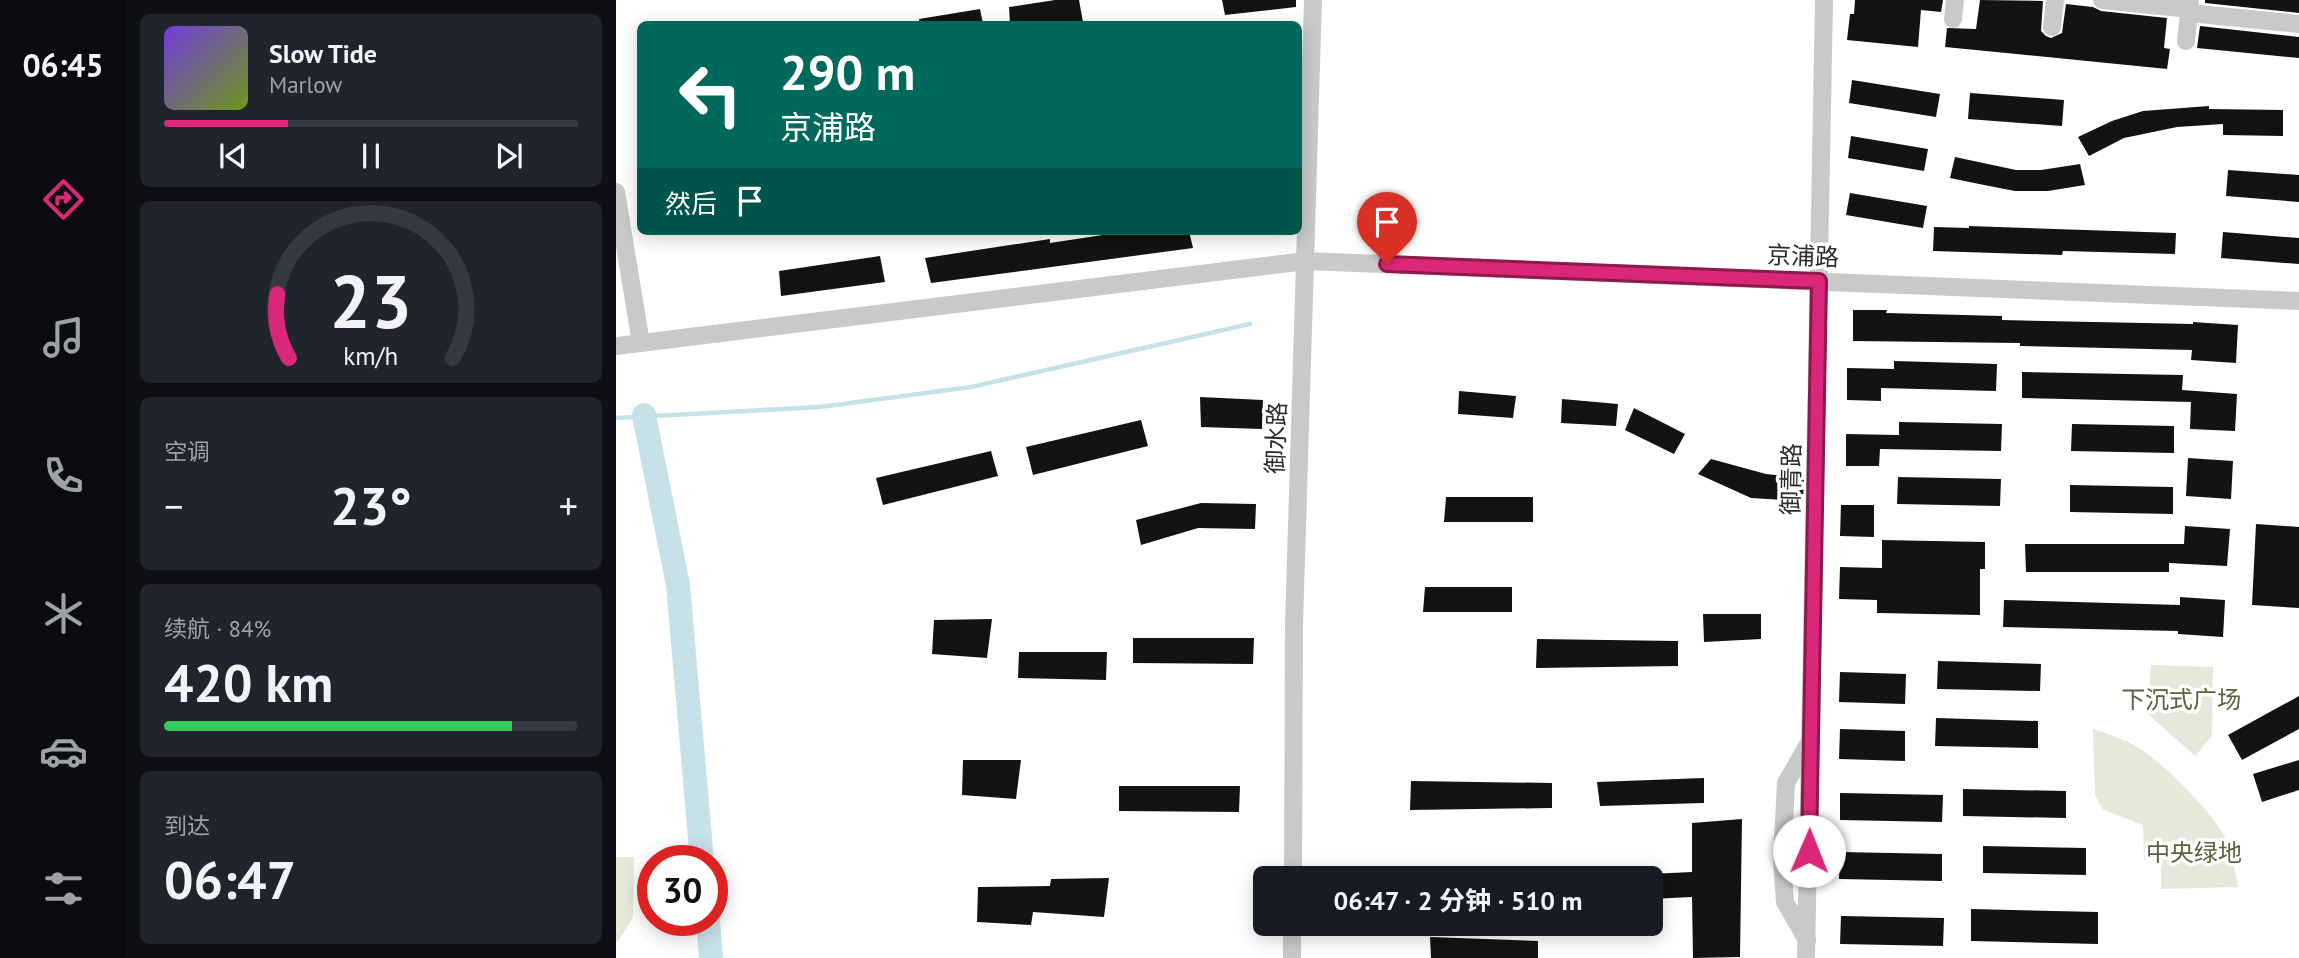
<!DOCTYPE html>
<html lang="zh">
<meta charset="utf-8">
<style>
:root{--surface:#171b24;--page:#20242c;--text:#f1f3f6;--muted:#9ea1a6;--line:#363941;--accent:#db2777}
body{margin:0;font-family:"PT Sans","Noto Sans SC",sans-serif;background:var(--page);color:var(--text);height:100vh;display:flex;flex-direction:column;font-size:26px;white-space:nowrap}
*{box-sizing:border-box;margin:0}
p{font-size:23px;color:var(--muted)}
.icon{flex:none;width:38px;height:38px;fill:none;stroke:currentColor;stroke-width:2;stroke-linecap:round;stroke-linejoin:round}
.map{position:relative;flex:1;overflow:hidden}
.panel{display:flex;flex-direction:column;gap:14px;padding:14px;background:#0d0f14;width:490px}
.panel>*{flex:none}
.banner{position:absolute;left:21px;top:21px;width:665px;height:214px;border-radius:10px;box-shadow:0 4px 18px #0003;background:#00695c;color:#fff;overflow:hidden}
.speed{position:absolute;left:21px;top:845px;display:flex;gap:14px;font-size:35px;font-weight:700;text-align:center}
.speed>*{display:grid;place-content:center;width:91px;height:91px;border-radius:50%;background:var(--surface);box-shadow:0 4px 18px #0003;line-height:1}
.speed .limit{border:10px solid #d22;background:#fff;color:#111}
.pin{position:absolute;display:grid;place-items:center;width:60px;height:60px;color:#fff;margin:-72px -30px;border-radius:50% 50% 50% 0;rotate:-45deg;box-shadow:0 0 7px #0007}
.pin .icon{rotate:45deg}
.me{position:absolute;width:77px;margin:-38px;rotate:1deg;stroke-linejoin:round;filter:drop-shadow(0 0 5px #0008)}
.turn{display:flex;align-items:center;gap:24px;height:147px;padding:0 28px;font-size:32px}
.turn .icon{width:91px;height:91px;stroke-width:2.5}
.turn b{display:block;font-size:49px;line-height:60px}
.then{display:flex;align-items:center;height:66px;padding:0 28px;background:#0003;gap:14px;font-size:26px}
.big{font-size:52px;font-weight:700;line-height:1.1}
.panel .card{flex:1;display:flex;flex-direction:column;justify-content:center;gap:10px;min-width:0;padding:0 24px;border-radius:10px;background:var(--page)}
.panel .dial{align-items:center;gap:0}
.dial svg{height:182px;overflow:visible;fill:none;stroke:var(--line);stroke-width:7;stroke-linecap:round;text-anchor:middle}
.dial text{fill:var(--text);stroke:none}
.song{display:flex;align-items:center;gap:21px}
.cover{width:84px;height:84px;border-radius:10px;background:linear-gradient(135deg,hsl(260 70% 55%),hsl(80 70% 35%))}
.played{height:7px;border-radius:4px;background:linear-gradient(90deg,var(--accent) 30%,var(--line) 30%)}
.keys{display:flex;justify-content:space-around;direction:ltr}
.heat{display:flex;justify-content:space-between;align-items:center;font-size:38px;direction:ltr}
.charge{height:10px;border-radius:5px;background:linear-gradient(90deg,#34c759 84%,var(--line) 0)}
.trip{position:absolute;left:637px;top:866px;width:410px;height:70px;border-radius:10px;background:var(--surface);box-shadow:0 4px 18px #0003;font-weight:700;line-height:70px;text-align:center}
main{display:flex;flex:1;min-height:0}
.tabs{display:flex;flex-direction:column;width:126px;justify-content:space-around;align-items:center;background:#090b0e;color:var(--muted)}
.tabs .icon{width:49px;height:49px}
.tabs .on{color:var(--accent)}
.tabs b{font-size:32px;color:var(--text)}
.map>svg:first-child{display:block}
</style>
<main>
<nav class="tabs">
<b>06:45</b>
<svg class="icon on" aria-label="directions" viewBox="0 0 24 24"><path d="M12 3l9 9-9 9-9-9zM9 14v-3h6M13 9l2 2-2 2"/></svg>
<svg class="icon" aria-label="music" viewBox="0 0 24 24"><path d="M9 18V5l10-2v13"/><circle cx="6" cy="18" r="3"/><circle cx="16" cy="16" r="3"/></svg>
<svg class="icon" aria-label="phone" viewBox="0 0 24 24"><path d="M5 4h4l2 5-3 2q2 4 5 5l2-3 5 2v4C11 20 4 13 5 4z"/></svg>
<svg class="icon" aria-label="climate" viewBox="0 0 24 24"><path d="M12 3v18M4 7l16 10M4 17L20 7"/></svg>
<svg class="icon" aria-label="car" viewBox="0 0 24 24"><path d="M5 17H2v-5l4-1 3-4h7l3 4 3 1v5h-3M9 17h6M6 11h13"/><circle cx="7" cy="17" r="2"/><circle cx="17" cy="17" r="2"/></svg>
<svg class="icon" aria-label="filters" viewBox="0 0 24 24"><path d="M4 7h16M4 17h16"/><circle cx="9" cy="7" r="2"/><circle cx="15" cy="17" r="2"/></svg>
</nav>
<section class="panel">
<div class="card">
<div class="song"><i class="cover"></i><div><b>Slow Tide</b><p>Marlow</p></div></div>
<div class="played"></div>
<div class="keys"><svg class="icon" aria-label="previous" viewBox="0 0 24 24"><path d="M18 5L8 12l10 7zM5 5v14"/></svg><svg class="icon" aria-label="pause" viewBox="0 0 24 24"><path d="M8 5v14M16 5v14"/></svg><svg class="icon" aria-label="next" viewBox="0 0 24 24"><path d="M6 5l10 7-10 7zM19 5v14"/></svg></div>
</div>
<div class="card dial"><svg viewBox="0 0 100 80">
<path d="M14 69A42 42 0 1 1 86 69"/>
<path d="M14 69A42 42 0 0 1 9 41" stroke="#db2777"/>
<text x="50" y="56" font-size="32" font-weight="700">23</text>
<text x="50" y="72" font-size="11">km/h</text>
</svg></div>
<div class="card"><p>空调</p>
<div class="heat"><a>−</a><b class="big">23°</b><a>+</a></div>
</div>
<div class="card"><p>续航 · 84%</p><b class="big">420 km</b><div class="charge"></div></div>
<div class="card"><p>到达</p><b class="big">06:47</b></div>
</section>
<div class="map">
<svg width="1683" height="958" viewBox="0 0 1683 958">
<rect width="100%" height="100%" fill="#fff"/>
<!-- green -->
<g fill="#e5e9da">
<polygon points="1535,665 1597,667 1596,736 1579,756 1532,714"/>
<path d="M1477,729c12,4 24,8 35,13 30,14 79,65 96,93 9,16 11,35 14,52l-77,2v-28l-17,-1 -1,-35 -41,-16 -7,-15z"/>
<polygon points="0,857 18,857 17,917 2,942 0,941"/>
</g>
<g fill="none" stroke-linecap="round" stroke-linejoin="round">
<!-- stream -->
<polyline stroke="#c7e1e8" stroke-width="4.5" points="0,418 204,407 355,387 634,324"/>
<!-- river -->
<g stroke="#c7e1e8" stroke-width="24">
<polyline points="28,415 62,585 86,861"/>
<polyline points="92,920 95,958"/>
</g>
</g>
<!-- building -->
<g fill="#131313">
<polygon points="439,0 463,0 467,22 394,24 393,7"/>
<polygon points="606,0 680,0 680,7 609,15"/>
<polygon points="1239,0 1327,0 1325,12 1305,10 1302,47 1231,40 1234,14 1238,14"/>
<polygon points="1364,0 1427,1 1425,31 1430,36 1435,38 1446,33 1450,4 1477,7 1485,11 1551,18 1548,48 1554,49 1551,69 1329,47 1331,28 1360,29"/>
<polygon points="1589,0 1683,0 1683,13 1589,3"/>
<polygon points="364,9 367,24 304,24 303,19"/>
<polygon points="1584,26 1683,37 1683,58 1581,48"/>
<polygon points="1236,80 1324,94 1320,117 1233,103"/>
<polygon points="1354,93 1448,100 1446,126 1352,119"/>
<polygon points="1593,106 1593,109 1667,110 1667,136 1607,135 1607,124 1561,127 1508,138 1473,156 1462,137 1496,121 1527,111"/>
<polygon points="1235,136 1312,149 1308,171 1232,158"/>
<polygon points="1339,157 1400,170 1425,170 1464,164 1469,185 1432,191 1399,191 1368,185 1334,178"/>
<polygon points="1612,170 1683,175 1683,202 1610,196"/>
<polygon points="1234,193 1311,206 1307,228 1230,215"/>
<polygon points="1353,226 1560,233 1559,254 1447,251 1446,255 1317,251 1318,227 1353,228"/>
<polygon points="513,231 573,231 577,248 315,283 309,258 434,239 434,243"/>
<polygon points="1607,232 1683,238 1683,264 1605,258"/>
<polygon points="264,256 269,282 165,296 163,271"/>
<polygon points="1237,310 1271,310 1270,313 1386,316 1386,320 1577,324 1577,322 1622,325 1620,363 1575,360 1576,350 1404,346 1404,343 1237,341"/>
<polygon points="1278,361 1381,364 1380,391 1265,388 1265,401 1231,400 1231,368 1278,369"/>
<polygon points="1406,372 1567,375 1566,390 1621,394 1619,431 1574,429 1575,402 1406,398"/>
<polygon points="843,391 900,396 897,418 842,414"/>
<polygon points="584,397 647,400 646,429 585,427"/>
<polygon points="946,399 1002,404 1000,426 945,423"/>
<polygon points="1018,408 1069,434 1058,454 1009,430"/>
<polygon points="525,420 532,446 417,475 410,447"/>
<polygon points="1283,422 1386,424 1385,451 1264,449 1263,466 1230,466 1230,434 1283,435"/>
<polygon points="1456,424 1558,426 1558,453 1455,451"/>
<polygon points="375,451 382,476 267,505 260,478"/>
<polygon points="1572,458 1617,461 1615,499 1570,496"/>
<polygon points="1095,459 1150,474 1188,478 1187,501 1135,498 1082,474"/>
<polygon points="1282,477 1385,479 1384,506 1281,504"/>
<polygon points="1454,485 1557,487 1557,514 1454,512"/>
<polygon points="830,497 917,497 917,522 828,522"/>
<polygon points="585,503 640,504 639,529 582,528 525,545 520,520"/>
<polygon points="1225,505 1258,505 1258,537 1224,536"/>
<polygon points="1640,524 1683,527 1683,608 1636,605"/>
<polygon points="1569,526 1614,529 1611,566 1553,563 1553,572 1410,572 1409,544 1568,544"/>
<polygon points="1266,540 1369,542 1369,569 1364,569 1364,615 1261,613 1261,600 1223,599 1224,567 1266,568"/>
<polygon points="809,587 896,587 896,612 807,612"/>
<polygon points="1564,597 1609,600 1607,637 1562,634 1562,631 1387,627 1388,600 1564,605"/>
<polygon points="1087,614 1145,614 1145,639 1088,642"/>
<polygon points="376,619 371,658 316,654 318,620"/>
<polygon points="517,638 638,638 637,664 517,663"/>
<polygon points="921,639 1062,641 1062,666 920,668"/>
<polygon points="403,652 491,652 490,680 402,678"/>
<polygon points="1322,661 1425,664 1424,691 1321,689"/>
<polygon points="1224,672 1290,674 1289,704 1223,702"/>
<polygon points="1683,696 1683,729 1626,760 1612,735"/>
<polygon points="1320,718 1422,721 1422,748 1319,746"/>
<polygon points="1224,729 1289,731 1289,761 1223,759"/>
<polygon points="347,760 405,760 400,799 346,795"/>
<polygon points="1683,760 1683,790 1646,802 1637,774"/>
<polygon points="1088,778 1088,803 984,806 981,782"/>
<polygon points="795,781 936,783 936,808 794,810"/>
<polygon points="503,786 624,786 623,812 503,811"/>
<polygon points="1347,789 1450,791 1450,818 1347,816"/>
<polygon points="1224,793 1327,795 1326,822 1224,820"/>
<polygon points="1126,819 1124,957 1077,958 1076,897 1034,899 1034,874 1076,872 1076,823"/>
<polygon points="1367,846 1470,848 1470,875 1367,873"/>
<polygon points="1224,852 1326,854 1326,881 1223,879"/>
<polygon points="493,878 488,917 417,912 415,925 361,922 362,887 434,886 435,879"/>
<polygon points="1355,909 1482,912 1482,944 1355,941"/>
<polygon points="1225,916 1328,918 1327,946 1224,944"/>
<polygon points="814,937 922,941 922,958 815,958"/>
</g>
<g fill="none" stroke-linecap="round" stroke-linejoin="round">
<!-- minor -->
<g stroke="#c9c9c9" stroke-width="18">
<polyline points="1486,0 1574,9"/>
<polyline points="1573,13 1683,24"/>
<polyline points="1337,19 1339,0"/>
<polyline points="1436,27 1439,0"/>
<polyline points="1570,41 1574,3"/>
<polyline points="0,192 25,343"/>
<polyline points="0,346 690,261 1683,301"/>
<polyline points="677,878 678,624 697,0"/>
<polyline points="1191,940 1169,902 1166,860 1170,783 1193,743"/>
<polyline points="676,958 676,924"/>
<polyline points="1190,958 1208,0"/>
</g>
</g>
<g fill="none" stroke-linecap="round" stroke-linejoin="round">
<!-- route casing -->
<g stroke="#8e194d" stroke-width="18">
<polyline id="route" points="771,264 1203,281 1193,851"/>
</g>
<!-- route -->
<use href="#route" stroke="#db2777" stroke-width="12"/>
</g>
<g text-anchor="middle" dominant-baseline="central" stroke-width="7" stroke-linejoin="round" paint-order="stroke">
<!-- street labels -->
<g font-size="24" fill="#2c2c2c" stroke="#fff">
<text transform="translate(1187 256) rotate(2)">京浦路</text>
<text transform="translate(660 438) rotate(-88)">御水路</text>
<text transform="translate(1175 479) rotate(-89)">御青路</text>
</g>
<!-- park labels -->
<g font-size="24" fill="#56633d" stroke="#fff">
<text x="1565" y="699">下沉式广场</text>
<text x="1578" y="852">中央绿地</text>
</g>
</g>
</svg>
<div class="speed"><div class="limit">30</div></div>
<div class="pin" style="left:771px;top:264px;background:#d93025"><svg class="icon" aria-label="arrive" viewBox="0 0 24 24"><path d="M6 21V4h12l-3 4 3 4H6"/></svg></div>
<svg class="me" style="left:1193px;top:851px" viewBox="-20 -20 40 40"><circle r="19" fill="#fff"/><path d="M0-13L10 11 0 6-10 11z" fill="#db2777"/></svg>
<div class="trip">06:47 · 2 分钟 · 510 m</div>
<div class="banner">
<div class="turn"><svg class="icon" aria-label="left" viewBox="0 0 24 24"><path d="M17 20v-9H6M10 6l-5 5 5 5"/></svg><div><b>290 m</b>京浦路</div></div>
<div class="then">然后<svg class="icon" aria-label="arrive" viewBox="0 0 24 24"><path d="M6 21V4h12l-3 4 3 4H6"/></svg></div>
</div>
</div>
</main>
